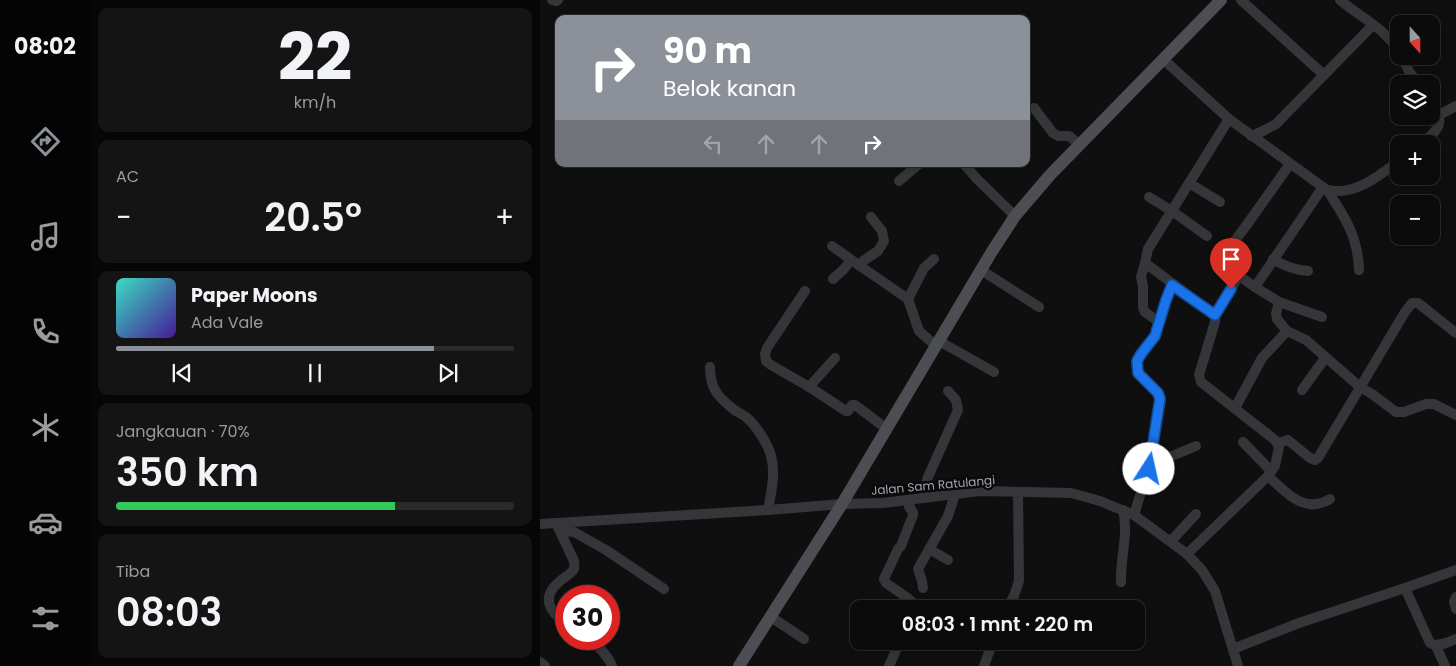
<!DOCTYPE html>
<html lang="id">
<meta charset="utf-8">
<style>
:root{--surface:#0b0b0c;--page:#141415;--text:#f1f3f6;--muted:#9a9b9d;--line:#2b2b2d;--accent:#8c9099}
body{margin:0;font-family:Poppins,sans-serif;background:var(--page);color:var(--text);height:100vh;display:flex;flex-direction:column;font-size:19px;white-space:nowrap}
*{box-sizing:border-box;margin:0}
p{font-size:16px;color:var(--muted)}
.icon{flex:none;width:28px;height:28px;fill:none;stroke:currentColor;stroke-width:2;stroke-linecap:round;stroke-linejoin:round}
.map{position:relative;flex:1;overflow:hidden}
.details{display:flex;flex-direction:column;gap:8px;padding:8px;background:#060607;width:450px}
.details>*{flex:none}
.banner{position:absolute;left:15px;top:15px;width:475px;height:152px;border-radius:10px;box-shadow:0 2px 8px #0003,0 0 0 1px var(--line);background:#8c9099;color:#fff;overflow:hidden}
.needle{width:32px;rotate:159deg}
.buttons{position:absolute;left:850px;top:15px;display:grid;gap:10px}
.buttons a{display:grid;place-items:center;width:50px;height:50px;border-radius:10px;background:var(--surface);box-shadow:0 2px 8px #0003,0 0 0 1px var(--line);font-size:25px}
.speed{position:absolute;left:15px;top:585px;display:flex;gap:10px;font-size:25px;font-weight:700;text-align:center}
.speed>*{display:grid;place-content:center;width:65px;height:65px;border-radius:50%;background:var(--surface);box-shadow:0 2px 8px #0003,0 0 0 1px var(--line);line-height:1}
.speed .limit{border:8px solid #d22;background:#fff;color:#111}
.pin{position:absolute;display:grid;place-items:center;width:42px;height:42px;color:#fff;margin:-51px -21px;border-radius:50% 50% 50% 0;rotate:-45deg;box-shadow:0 0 5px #0007}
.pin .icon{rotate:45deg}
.me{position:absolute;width:55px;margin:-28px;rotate:10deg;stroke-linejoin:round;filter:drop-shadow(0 0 4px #0008)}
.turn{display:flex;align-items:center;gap:18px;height:105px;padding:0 25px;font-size:22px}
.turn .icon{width:65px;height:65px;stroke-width:2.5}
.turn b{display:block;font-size:35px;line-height:42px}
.lanes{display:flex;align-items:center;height:48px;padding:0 25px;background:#0003;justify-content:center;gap:25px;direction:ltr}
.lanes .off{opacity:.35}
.big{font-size:38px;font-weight:600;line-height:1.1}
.details .card{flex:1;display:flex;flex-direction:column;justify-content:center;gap:8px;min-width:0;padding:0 18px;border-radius:10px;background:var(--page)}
.details .dial{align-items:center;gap:0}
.dial b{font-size:65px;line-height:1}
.song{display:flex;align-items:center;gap:15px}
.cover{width:60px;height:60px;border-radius:8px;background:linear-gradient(135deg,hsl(170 70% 55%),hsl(260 70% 35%))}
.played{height:5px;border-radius:2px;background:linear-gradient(90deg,var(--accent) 80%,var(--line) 80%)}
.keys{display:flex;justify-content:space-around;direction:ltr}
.heat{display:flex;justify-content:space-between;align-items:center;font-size:28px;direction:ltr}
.charge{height:8px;border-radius:4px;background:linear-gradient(90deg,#34c759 70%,var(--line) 0)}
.trip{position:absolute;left:310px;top:600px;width:295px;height:50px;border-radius:10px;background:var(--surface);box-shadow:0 2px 8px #0003,0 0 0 1px var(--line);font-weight:600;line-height:50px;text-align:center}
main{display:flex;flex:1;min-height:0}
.dock{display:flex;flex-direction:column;width:90px;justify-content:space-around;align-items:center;background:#040405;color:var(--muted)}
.dock .icon{width:35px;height:35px}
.dock .active{color:var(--accent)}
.dock b{font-size:22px;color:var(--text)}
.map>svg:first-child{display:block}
</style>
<main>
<nav class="dock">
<b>08:02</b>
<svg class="icon active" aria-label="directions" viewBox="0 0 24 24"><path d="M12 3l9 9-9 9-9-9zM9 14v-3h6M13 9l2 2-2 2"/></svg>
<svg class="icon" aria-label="music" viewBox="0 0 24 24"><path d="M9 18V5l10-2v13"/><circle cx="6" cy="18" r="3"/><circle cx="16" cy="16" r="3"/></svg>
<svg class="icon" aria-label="phone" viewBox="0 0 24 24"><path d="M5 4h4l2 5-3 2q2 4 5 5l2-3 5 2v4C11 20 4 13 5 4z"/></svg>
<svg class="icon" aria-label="climate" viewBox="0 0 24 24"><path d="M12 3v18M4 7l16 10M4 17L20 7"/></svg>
<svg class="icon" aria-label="car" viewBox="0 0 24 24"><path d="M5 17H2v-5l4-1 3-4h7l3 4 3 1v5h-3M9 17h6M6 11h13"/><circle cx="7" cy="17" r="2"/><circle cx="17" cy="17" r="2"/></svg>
<svg class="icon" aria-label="filters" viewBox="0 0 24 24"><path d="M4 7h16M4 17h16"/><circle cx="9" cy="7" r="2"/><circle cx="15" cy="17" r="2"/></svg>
</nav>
<section class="details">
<div class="card dial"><b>22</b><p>km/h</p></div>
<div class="card"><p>AC</p>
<div class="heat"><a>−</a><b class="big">20.5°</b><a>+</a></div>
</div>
<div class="card">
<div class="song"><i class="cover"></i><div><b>Paper Moons</b><p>Ada Vale</p></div></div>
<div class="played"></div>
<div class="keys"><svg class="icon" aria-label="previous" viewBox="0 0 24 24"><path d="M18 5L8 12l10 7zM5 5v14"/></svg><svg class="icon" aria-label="pause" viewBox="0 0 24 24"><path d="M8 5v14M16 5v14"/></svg><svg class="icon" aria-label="next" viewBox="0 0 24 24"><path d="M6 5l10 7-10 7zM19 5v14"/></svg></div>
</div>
<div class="card"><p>Jangkauan · 70%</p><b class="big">350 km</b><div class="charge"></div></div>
<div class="card"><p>Tiba</p><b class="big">08:03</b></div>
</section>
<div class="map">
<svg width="916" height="666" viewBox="0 0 916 666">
<rect width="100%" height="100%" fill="#0f0f10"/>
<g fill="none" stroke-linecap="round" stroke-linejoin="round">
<!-- minor -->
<g stroke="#353639" stroke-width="10">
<polyline points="12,0 16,1 18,0"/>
<polyline points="701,0 784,75"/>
<path d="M800,0c20,17 46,29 59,52"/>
<polyline points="861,56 870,73 880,84"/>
<path d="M623,59l66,60 98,71c27,6 52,-14 72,-29"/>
<polyline points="494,108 513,133 518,136 529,136 539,144"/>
<polyline points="899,115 916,106"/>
<polyline points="711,136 721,132 736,124 833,25"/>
<path d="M881,144c20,-16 24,-21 10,-44"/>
<polyline points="424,164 437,179 475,216"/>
<path d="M750,164l-47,66 -19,25v3l1,4c15,17 35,28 54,40l-3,12 1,5 10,12 19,9 54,47 12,7 24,18h8l22,-8h8l22,11"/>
<polyline points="359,181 379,164"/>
<polyline points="649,183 680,202"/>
<path d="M787,190c18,27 31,47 32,80"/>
<polyline points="609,197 632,211 667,236"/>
<polyline points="331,217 342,231 344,241 338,251 323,261 320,266 368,299 379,331 396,346"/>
<polyline points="292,246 320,266"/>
<path d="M733,259c11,7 22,11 35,12"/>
<polyline points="605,263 601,277 603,286 603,308 605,312 619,322"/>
<polyline points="441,270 499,307"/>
<polyline points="293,279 303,270 311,260"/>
<polyline points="715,287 783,187"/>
<polyline points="265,291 227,348 225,354 226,361 231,365 271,388 306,411 308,411 312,405 315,405 347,429"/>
<polyline points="368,299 384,268 394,259"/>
<polyline points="739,302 782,317"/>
<polyline points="675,315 699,276"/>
<polyline points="399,341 454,372"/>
<path d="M170,367c0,21 7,29 23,42 4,3 9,5 13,8 10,8 22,27 25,39 5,17 0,37 -3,54"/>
<polyline points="269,387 295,358"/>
<polyline points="762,390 785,358"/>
<polyline points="695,408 722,358 747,331"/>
<polyline points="703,442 731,471"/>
<polyline points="738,443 748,440 770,458 775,460 778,458 865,312 872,303 878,303 916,333"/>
<polyline points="609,469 627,458 656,446"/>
<path d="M728,476c18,16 36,39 62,23"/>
<polyline points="384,498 385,487 388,477 418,410 416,400 408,391"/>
<polyline points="371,500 369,507 373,512 373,515 361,546 358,549 344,579 346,583 369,599 372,602 372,609"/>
<polyline points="594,515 609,466 621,399 618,393 598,373 597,361 601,354 615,336 632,285"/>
<path d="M16,523l18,38c0,3 1,4 0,8 -3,5 -11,9 -15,13 -18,15 -10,30 7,41"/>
<polyline points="0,524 228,510 302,504 343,503 439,491 531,493 560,501 594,515 647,554 662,570 675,591 698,666"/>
<polyline points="20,531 34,532 66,550 124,589"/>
<polyline points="631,541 656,514"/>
<polyline points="389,549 408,560"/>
<polyline points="647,554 728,476 735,466 739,447 735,440 661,382 659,375 675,322 675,315 605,263 608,249 689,119"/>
<path d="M581,582c-1,-24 8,-48 2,-72"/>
<polyline points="383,588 382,581 378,569 408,516 415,494"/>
<path d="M865,588l25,55c7,5 18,-1 26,-4"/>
<polyline points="916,597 914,602 916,609"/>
<polyline points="466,609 474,596 479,581 478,492"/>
<polyline points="231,617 264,639"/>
<path d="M50,639c8,7 18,16 22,27"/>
<polyline points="896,646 905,666"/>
<polyline points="693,649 759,623 865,588 916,570"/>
<polyline points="0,662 5,666"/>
<polyline points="349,666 360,641"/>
<polyline points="444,666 453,641"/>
</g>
<!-- major -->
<polyline stroke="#4d4e53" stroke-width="12" points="199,666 302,504 451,253 475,216 510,175 681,0"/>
</g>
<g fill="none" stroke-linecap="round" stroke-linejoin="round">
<!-- route casing -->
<g stroke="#114b97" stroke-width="12">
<polyline id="route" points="609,469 620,399 618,393 598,373 597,361 601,354 615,336 626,300 632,285 675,315 691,289"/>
</g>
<!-- route -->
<use href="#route" stroke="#1a73e8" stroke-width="9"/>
</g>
<g text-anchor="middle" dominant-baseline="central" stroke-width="5" stroke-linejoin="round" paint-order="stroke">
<!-- street labels -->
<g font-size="12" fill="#a2a5af" stroke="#0a0a0b">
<text transform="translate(393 485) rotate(-5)">Jalan Sam Ratulangi</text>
</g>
</g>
</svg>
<div class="buttons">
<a><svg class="needle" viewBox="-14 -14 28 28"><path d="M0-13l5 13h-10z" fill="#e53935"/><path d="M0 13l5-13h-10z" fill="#9a9b9d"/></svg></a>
<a><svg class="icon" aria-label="layers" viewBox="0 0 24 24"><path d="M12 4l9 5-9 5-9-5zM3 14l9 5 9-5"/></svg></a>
<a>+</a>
<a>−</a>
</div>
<div class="speed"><div class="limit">30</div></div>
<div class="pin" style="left:691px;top:289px;background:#d93025"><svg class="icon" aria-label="arrive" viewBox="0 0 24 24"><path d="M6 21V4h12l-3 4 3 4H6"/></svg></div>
<svg class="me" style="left:609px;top:469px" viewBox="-20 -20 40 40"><circle r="19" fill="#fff"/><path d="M0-13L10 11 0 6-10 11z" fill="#1a73e8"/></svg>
<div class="trip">08:03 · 1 mnt · 220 m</div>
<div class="banner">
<div class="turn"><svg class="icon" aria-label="right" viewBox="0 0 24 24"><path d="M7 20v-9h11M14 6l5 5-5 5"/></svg><div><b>90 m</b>Belok kanan</div></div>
<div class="lanes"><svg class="icon off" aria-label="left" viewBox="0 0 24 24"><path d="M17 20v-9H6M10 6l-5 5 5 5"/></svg><svg class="icon off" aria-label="ahead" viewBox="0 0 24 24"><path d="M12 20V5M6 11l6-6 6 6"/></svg><svg class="icon off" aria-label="ahead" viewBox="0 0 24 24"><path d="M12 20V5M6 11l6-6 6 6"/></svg><svg class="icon" aria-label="right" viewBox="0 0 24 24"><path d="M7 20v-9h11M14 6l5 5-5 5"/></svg></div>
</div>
</div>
</main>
